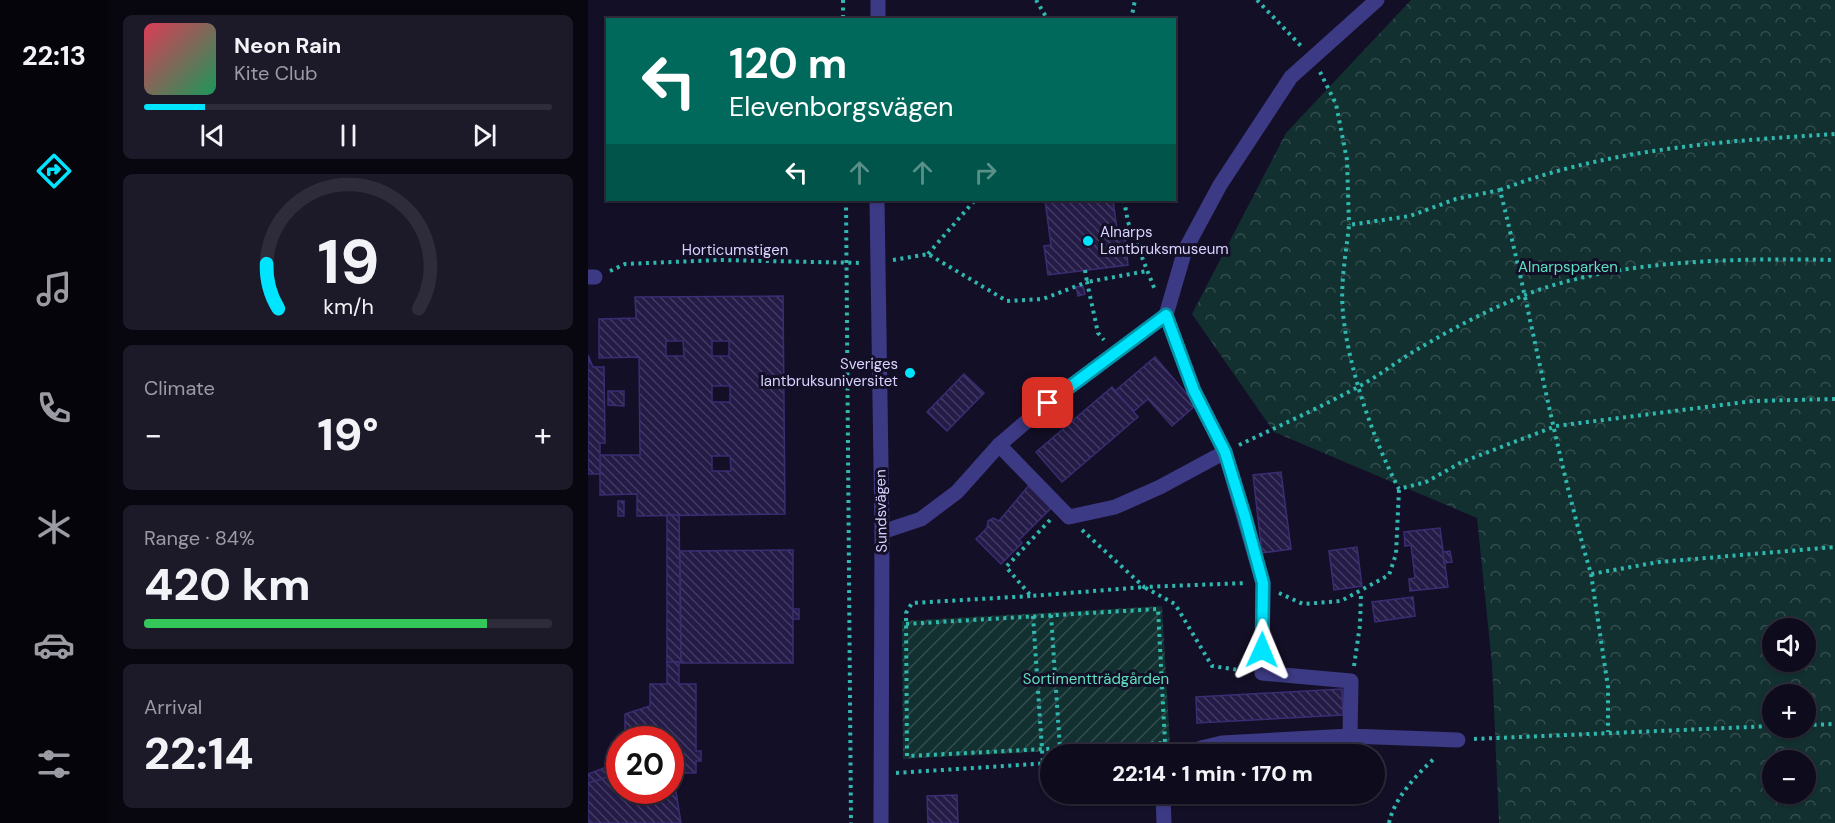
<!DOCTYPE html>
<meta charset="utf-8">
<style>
:root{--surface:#0e0b1c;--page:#1c1929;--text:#f1f3f6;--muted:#9b9ba3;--line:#2e2b3b;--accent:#00e5ff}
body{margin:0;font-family:"DM Sans",sans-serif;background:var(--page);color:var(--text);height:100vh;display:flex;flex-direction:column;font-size:22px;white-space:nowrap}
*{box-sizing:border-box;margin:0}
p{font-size:20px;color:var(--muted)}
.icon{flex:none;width:33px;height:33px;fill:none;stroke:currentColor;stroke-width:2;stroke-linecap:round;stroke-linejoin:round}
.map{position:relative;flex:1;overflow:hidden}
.side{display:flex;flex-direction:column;gap:15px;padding:15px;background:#08060f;width:480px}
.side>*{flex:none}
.top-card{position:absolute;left:18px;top:18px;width:570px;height:183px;border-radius:0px;box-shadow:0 2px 4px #0004,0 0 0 2px var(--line);background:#00695c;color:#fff;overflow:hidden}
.buttons{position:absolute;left:1174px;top:618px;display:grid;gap:12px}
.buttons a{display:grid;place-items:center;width:54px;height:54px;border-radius:50%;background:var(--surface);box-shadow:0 2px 4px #0004,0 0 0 2px var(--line);font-size:30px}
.speed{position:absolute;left:18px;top:726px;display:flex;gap:12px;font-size:30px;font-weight:700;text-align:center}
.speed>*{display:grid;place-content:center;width:78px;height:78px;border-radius:50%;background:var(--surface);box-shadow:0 2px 4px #0004,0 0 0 2px var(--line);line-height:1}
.speed .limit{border:9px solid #d22;background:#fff;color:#111}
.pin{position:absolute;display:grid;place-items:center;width:51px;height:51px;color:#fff;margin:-26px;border-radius:12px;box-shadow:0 3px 9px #0006}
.me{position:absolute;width:66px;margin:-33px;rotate:1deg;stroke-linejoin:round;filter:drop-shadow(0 0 4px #0008)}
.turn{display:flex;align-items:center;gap:21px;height:126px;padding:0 24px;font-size:27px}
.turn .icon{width:78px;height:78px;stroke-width:2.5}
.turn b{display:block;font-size:42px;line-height:51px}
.lanes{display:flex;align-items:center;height:57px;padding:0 24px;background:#0003;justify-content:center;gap:30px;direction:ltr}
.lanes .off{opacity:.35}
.big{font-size:45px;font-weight:800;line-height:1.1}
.side .widget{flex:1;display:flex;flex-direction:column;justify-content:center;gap:9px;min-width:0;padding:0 21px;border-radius:9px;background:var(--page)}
.side .dial{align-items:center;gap:0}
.dial svg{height:156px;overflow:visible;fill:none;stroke:var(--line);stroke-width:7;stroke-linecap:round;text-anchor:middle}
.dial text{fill:var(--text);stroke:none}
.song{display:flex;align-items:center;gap:18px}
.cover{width:72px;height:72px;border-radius:9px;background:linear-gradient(135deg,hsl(350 70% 55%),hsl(150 70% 35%))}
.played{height:6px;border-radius:3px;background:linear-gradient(90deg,var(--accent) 15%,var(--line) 15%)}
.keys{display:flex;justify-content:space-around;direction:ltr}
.heat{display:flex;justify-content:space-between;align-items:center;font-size:33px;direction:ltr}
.charge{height:9px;border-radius:4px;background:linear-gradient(90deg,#34c759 84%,var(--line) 0)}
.trip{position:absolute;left:452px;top:744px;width:345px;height:60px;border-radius:30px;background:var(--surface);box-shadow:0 2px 4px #0004,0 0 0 2px var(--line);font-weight:800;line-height:60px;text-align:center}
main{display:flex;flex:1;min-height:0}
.menu{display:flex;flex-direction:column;width:108px;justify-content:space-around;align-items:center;background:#06040b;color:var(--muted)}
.menu .icon{width:42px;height:42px}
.menu .active{color:var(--accent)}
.menu b{font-size:27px;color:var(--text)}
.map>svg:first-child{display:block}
</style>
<main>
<nav class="menu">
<b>22:13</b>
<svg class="icon active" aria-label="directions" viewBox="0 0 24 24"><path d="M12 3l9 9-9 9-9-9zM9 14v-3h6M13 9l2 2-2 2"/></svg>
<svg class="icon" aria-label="music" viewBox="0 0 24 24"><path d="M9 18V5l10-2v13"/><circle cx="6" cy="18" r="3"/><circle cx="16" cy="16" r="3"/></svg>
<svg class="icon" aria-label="phone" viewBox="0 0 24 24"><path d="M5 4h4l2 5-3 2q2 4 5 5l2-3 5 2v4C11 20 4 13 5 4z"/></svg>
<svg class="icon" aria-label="climate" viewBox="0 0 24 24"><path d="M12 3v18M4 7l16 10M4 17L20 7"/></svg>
<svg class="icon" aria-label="car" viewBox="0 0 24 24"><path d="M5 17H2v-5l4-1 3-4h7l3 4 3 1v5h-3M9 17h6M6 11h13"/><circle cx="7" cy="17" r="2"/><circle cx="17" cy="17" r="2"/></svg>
<svg class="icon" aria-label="filters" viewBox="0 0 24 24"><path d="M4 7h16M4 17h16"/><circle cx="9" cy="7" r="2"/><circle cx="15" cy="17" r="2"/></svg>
</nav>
<section class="side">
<div class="widget">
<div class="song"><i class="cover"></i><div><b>Neon Rain</b><p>Kite Club</p></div></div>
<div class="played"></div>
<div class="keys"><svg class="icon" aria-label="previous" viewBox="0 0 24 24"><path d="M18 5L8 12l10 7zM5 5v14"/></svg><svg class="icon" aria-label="pause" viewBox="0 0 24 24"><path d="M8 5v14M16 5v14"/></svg><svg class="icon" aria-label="next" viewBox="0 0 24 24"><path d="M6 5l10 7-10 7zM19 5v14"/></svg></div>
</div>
<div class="widget dial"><svg viewBox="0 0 100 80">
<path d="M14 69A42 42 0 1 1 86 69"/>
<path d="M14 69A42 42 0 0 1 8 46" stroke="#00e5ff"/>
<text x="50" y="56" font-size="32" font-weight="700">19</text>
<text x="50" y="72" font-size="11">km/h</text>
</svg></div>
<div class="widget"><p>Climate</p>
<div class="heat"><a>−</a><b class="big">19°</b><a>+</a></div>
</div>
<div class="widget"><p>Range · 84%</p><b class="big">420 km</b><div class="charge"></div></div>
<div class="widget"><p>Arrival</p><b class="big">22:14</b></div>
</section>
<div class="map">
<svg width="1247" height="823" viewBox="0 0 1247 823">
<defs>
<pattern id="forest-crowns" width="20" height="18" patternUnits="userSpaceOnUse" patternTransform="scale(1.5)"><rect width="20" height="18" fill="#12302f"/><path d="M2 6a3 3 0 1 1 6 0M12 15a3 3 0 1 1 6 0" fill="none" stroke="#344d4e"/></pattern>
<pattern id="garden-furrows" width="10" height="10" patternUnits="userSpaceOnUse" patternTransform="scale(1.5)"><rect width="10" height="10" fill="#12302f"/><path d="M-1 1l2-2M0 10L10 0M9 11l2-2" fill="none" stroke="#344d4e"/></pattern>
<pattern id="building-back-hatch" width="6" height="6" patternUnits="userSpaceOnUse" patternTransform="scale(1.5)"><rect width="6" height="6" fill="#241b47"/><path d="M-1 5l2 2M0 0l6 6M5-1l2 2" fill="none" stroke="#433b63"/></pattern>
</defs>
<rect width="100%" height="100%" fill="#130f26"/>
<!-- forest -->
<path fill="url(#forest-crowns)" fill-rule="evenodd" d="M823,0h424v823h-336l-7,-159 -15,-146 -203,-86 -82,-118 94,-181zM1185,628h33v34h-33zM1185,694h33v34h-33zM1185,760h33v34h-33z"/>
<!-- garden -->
<polygon fill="url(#garden-furrows)" points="574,606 582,745 315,759 314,621"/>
<!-- building -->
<g fill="url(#building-back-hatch)" stroke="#3b2d73" stroke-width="1.5" fill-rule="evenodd">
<polygon points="457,200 525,200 530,237 537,236 540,265 460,275 456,246 463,245"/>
<polygon points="495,286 497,294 490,296 488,287"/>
<path d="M195,296l2,218 -148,2v-22l-37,1v-40h40l-1,-98 -40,1v-39l37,-1 -1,-21zM78,341h17l1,15h-18zM124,341h17v15h-17zM124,386h18v16h-18zM124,456h18l1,15h-19z"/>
<polygon points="0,355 5,367 16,367 17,443 12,443 12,474 0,474"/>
<polygon points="567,357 608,405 584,426 560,399 545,412 527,391"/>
<polygon points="376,374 396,393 359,431 339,412"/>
<polygon points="524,387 550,417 474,482 448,452"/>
<polygon points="20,391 36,391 36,406 20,405"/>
<polygon points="693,472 703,549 674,553 665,475"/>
<polygon points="442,484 464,507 431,540 434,543 413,564 388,539 399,528 400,521 405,518 411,521"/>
<rect x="30" y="501" width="6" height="15"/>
<polygon points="79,515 91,515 93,662 79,662"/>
<polygon points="852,528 860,587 822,591 821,579 827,578 823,545 817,546 816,532"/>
<polygon points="769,547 774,586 746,590 741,551"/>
<polygon points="205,550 205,663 93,663 92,551"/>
<polygon points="862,551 864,562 856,563 855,552"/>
<polygon points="825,597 827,616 787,622 784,602"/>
<rect x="205" y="609" width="6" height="10"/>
<polygon points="79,662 91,662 91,684 108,684 108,751 113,751 113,761 108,761 108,773 82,773 82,740 37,737 37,714 62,706 62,684 79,684"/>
<polygon points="754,689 755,715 609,723 608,697"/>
<polygon points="32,762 32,773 0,785 0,774"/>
<polygon points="32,773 32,790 65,790 66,796 88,792 93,823 0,823 0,783"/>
<polygon points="369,795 370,823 340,823 339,796"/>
</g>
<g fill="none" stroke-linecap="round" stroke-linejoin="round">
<!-- path -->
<g stroke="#2fb8b0" stroke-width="4" stroke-dasharray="3 4.5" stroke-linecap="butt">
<polyline points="255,0 255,20"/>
<polyline points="448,0 460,20"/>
<polyline points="669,0 714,47"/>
<polyline points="543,20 547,0"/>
<polyline points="732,72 748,104 759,160 761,225"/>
<path d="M912,190c106,-41 223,-49 335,-56"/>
<polyline points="258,200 263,823"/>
<polyline points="536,200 540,222 567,290"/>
<polyline points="340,254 387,200"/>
<polyline points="305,260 340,254 419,301 455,299 499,282 510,333 516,340"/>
<polyline points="497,270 499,282 559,271"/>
<polyline points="22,271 37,264 131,260 274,263"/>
<path d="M1247,399l-82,2 -197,25 -94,36 -36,20 -27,7c-25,-47 -51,-122 -56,-176 -3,-29 3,-59 6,-88l61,-9 46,-17 44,-9c32,127 54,258 91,384l68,-12 176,-15"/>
<path d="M651,445c40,-19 80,-37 119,-58 17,-9 33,-21 50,-32 36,-22 77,-44 117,-60 91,-36 213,-37 310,-35"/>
<polyline points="462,520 418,567 443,596 556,587 587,604 624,666 658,671"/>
<polyline points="494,530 556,587 659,583"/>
<polyline points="1003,574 1020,687 1020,732"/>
<polyline points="691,593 715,604 753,601 801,575 808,554 811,489"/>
<polyline points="463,615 472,749"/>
<polyline points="445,616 455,764"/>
<polyline points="318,624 570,609 577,743 319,756 318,613 324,603 443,596"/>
<polyline points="766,666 772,625 773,593"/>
<polyline points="1218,725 1247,724"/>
<polyline points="886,739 1185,726"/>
<polyline points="554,745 555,754"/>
<polyline points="308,773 462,763"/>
<path d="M801,823c5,-25 29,-50 47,-66"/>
</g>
<!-- minor -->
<g stroke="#3d3a85" stroke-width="15">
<polyline points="290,20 290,0"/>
<polyline points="289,200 294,532 293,823"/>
<polyline points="0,277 7,277"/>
<polyline points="578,315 606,391 637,452 675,583 674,673 763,681 762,736 870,740"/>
<polyline points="578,315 597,250 632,185 703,77 789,0"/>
<polyline points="411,445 481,517 527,507 572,487 637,452"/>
<polyline points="294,532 333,519 369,492 411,445 460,403 578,315"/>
<polyline points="602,754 613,748 634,743 762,736"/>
<polyline points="575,794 576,823"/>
</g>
</g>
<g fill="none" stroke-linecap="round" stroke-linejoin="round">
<!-- route casing -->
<g stroke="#0095a6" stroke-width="15">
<polyline id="route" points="460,403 578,315 606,391 637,452 657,517 675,583 674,650"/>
</g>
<!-- route -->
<use href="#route" stroke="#00e5ff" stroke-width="10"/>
</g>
<!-- markers -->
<g fill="#00e5ff" stroke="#130f26" stroke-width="2">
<circle cx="500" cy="241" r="6"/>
<circle cx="322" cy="373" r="6"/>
</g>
<g text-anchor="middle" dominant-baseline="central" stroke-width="6" stroke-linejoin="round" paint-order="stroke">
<!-- poi labels -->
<g font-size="15" fill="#d9d4ff" stroke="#130f26" text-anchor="start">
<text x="512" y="232">Alnarps<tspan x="512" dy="17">Lantbruksmuseum</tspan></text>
<text x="310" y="364" text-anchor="end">Sveriges<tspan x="310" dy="17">lantbruksuniversitet</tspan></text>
</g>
<!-- street labels -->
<g font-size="15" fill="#d9d4ff" stroke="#130f26">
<text x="147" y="250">Horticumstigen</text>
<text transform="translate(293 511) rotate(-91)">Sundsvägen</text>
</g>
<!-- park labels -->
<g font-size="15" fill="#5fe0c0" stroke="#130f26">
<text x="980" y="267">Alnarpsparken</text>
<text x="508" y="679">Sortimentträdgården</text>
</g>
</g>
</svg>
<div class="buttons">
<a><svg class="icon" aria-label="sound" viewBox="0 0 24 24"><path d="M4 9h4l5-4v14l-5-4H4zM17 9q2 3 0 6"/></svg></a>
<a>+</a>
<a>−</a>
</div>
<div class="speed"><div class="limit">20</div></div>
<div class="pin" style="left:460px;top:403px;background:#d93025"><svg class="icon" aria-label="arrive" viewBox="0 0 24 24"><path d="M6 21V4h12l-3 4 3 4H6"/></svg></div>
<svg class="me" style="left:674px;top:650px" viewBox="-20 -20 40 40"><path d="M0-17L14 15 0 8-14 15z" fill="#00e5ff" stroke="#fff" stroke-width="4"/></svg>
<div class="trip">22:14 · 1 min · 170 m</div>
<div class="top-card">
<div class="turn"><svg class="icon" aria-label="left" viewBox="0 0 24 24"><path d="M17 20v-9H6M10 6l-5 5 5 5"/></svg><div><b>120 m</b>Elevenborgsvägen</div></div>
<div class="lanes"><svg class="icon" aria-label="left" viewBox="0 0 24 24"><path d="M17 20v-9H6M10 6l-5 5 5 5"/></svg><svg class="icon off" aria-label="ahead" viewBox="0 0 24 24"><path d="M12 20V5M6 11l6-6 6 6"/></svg><svg class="icon off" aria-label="ahead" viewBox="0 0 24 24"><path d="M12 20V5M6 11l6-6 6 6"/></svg><svg class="icon off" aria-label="right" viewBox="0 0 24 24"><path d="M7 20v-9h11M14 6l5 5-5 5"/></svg></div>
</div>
</div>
</main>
